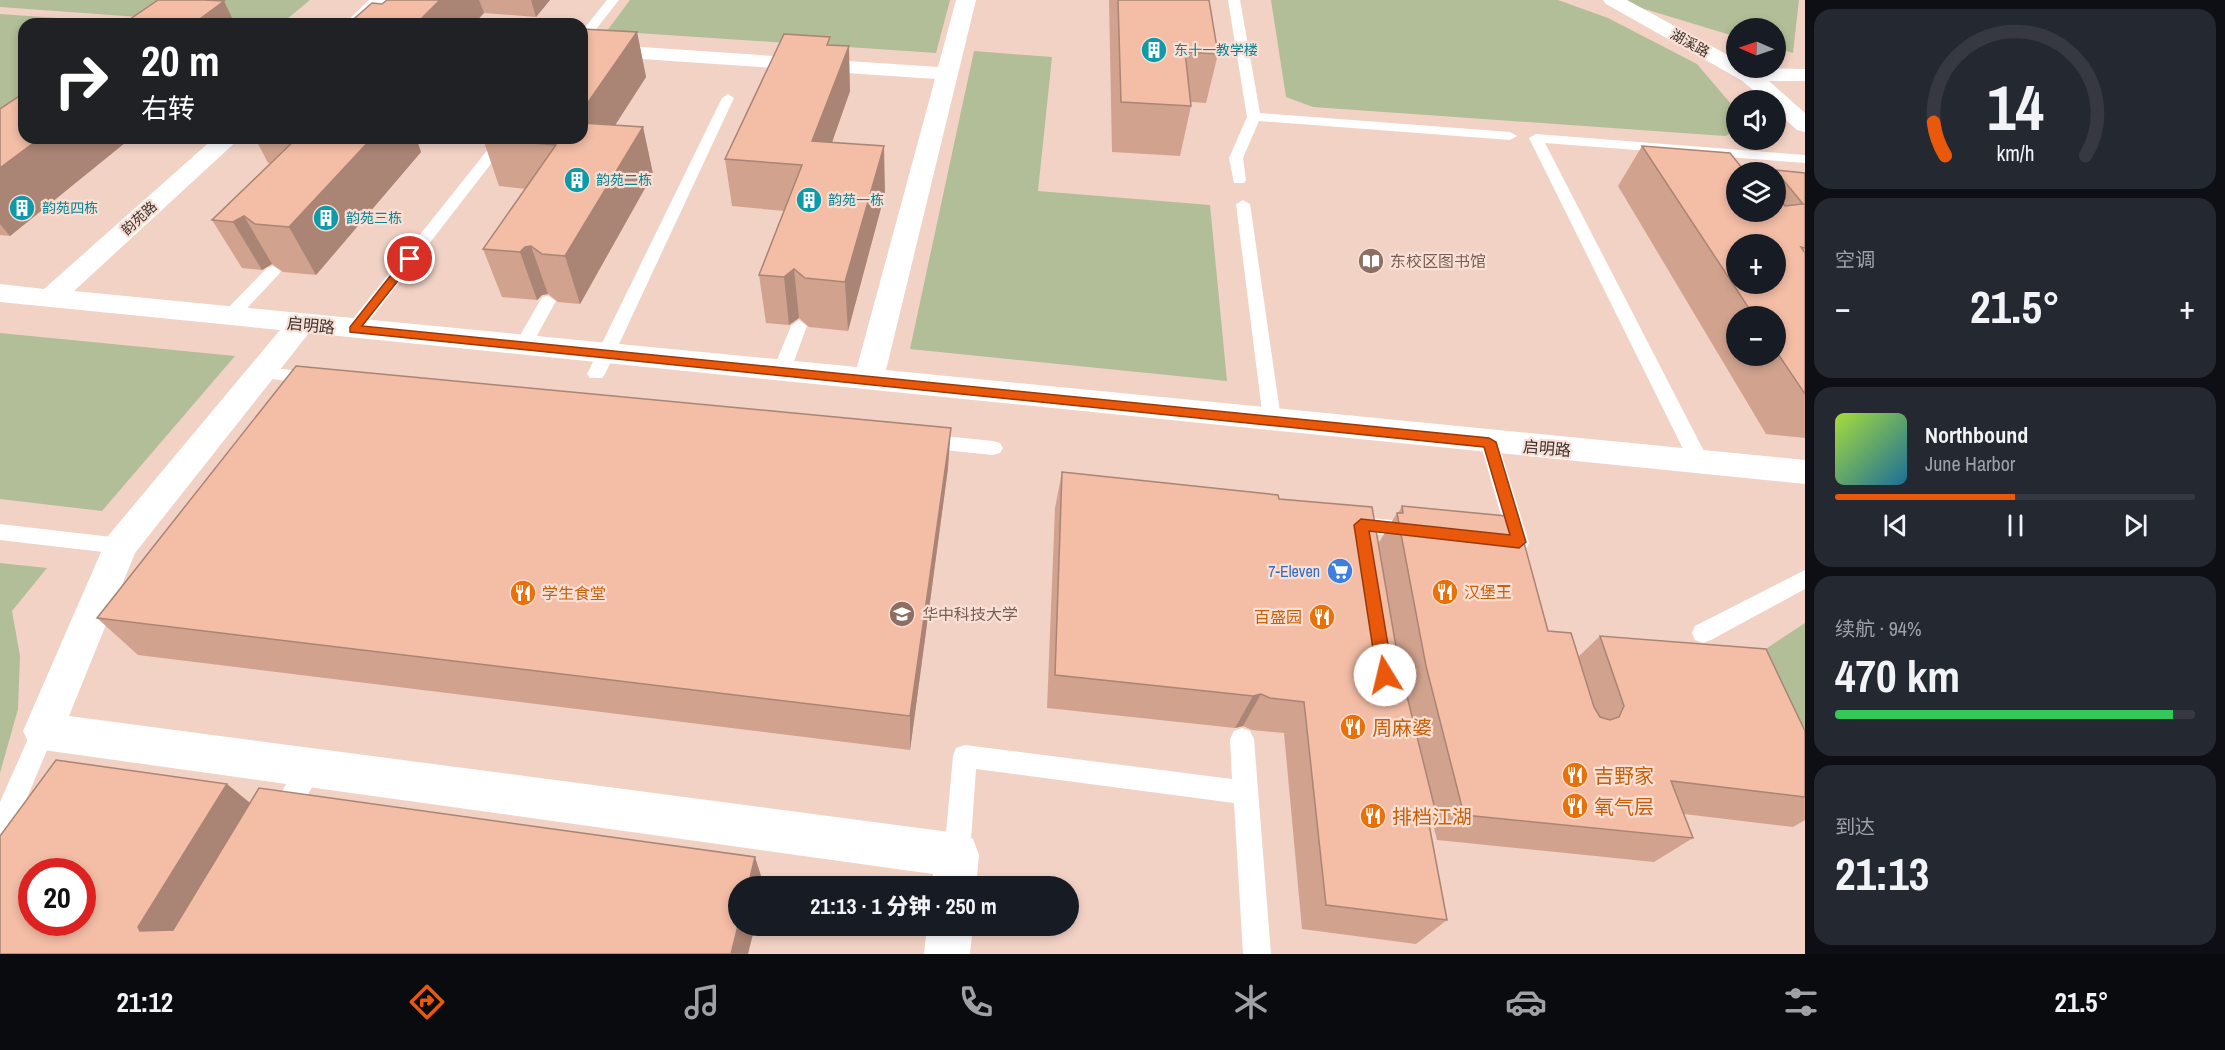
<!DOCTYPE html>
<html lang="zh">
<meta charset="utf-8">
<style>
:root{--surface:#171b24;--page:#242831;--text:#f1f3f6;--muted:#9ea1a6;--line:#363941;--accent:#ea580c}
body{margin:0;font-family:"Archivo Narrow","Noto Sans SC",sans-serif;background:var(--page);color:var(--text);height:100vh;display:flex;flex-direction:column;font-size:22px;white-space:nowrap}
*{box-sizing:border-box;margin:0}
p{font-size:20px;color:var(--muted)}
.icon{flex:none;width:33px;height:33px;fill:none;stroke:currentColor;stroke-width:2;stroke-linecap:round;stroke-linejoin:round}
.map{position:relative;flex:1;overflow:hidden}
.side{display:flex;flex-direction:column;gap:9px;padding:9px;background:#0d0f14;width:420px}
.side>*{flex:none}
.hud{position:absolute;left:18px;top:18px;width:570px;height:126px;border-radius:18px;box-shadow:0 3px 9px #0003;background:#202124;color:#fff;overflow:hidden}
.needle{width:39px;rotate:272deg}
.tools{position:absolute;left:1726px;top:18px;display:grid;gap:12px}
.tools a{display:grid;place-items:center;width:60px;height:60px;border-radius:50%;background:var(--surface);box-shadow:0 3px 9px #0003;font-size:30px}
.speed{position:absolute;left:18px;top:858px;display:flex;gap:12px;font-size:30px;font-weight:700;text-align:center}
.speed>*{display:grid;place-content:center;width:78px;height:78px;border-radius:50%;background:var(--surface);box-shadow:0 3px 9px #0003;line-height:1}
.speed .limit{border:9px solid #d22;background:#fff;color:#111}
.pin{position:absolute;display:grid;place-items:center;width:51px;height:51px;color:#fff;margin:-26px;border:3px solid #fff;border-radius:50%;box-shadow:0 2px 6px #0007}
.me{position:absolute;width:66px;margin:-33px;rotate:351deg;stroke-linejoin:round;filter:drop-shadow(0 0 4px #0008)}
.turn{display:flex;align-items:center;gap:21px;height:126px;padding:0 24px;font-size:27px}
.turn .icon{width:78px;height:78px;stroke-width:2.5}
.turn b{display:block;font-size:42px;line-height:51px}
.big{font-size:45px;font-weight:800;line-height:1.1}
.side .widget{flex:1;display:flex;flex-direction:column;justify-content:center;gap:9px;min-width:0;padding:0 21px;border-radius:18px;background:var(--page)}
.side .dial{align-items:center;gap:0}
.dial svg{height:156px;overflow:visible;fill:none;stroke:var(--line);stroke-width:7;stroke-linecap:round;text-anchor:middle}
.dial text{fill:var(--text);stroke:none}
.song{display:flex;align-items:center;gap:18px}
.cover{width:72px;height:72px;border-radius:9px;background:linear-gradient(135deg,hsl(80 70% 55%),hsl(200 70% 35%))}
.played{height:6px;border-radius:3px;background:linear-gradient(90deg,var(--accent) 50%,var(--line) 50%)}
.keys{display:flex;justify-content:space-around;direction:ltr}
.heat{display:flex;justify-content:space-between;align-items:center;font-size:33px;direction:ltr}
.charge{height:9px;border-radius:4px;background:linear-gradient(90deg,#34c759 94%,var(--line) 0)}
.trip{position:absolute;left:728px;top:876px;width:351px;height:60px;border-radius:30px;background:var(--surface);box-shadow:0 3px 9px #0003;font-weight:800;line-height:60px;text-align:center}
.tab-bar{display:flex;height:96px;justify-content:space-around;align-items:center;background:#090b0e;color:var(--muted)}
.tab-bar .icon{width:42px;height:42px}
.tab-bar .on{color:var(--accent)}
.tab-bar b{font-size:27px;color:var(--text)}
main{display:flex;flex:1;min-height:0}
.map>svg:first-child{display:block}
</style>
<main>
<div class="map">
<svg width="1805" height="954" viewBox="0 0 1805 954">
<rect width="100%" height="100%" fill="#f9e0d6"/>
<!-- built -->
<path fill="#f2d2c5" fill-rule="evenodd" d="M0,0h1805v954h-1805zM24,24h558v114h-558zM1737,28h39v40h-39zM1737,100h39v40h-39zM1737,172h39v40h-39zM1737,244h39v40h-39zM1737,316h39v40h-39zM32,872h50v50h-50zM738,886h330v40h-330z"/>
<!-- green -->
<g fill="#b2be97">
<polygon points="0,0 310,0 281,24 236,24 0,7"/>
<polygon points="630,0 950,0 936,53 607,31"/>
<polygon points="1271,0 1558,0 1608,18 1697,64 1737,111 1737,131 1725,136 1313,107 1286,97"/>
<polygon points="1615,0 1799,0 1793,53 1776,48 1776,28 1737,28 1737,37"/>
<polygon points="0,14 143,24 24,24 24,114 0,141"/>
<polygon points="974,51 1052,57 1038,191 1210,205 1227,381 910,349"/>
<polygon points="0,333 235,356 102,511 0,499"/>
<polygon points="0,563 47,568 12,611 20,656 18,709 0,773"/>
<polygon points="1805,623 1805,809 1743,664"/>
</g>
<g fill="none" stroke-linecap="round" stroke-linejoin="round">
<!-- lane -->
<g fill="#fff" fill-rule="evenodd">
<polygon points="607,0 619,0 586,42 582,43 582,31"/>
<polygon points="1228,0 1240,0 1260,113 1510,132 1517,136 1510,140 1259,121 1243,158 1246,180 1244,183 1234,183 1229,158 1247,117"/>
<polygon points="728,94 734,98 605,374 602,378 590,378 587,374 722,98"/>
<polygon points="1536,134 1805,155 1805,163 1545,143 1709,461 1706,466 1692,466 1689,461 1529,138"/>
<polygon points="497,138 511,138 360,333 348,333 346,329 348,325"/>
<polygon points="1243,200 1250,204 1281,419 1279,424 1265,424 1263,419 1236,204"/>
<polygon points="273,266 281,271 279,274 235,321 223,321 221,317 223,313 267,268"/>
<polygon points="548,296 556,301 529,350 523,352 517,350 514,346 542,297"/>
<polygon points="799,320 807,326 790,372 787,376 775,376 772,372 791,326"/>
<polygon points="261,367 313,372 322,378 313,384 255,377 252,373"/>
<polygon points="924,434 993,441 1000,443 1003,448 1000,453 993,455 924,448 917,446 915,441 917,436"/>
<polygon points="1489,435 1496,437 1498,442 1529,543 1526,549 1519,551 1512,549 1509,543 1480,442 1482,437"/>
<polygon points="1361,517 1412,522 1419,524 1422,530 1419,536 1412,538 1373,534 1370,543 1363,545 1356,543 1351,525 1354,519"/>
<polygon points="0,524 120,538 127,540 130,546 127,552 120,554 0,540"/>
<polygon points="1805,570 1805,589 1711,640 1703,643 1695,640 1692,633 1695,626"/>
<polygon points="43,720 51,723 55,731 9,841 0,845 0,802 35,723"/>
<polygon points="1242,728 1250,731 1254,739 1271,954 1243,954 1234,803 976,769 970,855 966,864 957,868 948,864 944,855 953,756 956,748 965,745 1232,779 1230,739 1234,731"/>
<polygon points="310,755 319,759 322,767 319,775 290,826 281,829 272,826 268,817 272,808 301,759"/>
</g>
<!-- street -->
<g fill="#fff" fill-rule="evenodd">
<polygon points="369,0 390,0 365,24 344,24"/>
<polygon points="956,0 976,0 886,370 1805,460 1805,484 309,333 135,553 69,716 957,833 973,839 979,855 976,886 932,886 933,874 43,750 29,744 23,731 108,536 280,330 0,302 0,284 44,289 214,138 240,138 74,291 857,367 935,79 582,55 582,43 938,67"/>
<polygon points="1603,0 1627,0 1737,60 1737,68 1805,69 1805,81 1769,81 1805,113 1805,132 1797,130 1776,111 1776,100 1765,100 1741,80 1606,4"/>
<polygon points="927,926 973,926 970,954 924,954"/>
</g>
</g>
<!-- wall -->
<g fill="#d1a38f" fill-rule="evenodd">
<polygon points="387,0 550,0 536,17 484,13"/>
<polygon points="1109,0 1209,0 1218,54 1206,103 1191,102 1191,106 1180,156 1112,152"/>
<polygon points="637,32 646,77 615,125 643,127 653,174 580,304 558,302 548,294 542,295 537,300 502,297 483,249 526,189 499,186 483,139"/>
<polygon points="830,45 850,91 832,142 885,193 848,331 809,327 799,318 789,325 766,323 759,275 784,211 732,206 725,159"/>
<polygon points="0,109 24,138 131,138 10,236 0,235"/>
<polygon points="255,138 416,138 421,152 316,275 283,272 272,264 262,270 242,268 212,220 270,163 268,163"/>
<path d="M1642,146l100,22 34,44v-40h-3l2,-2 30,3v265l-39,-4 -148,-248zM1737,316h39v40h-39z"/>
<polygon points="948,468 910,750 138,655 97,618"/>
<polygon points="1062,472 1279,499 1378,544 1397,513 1398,513 1402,506 1578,657 1600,636 1805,731 1805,820 1793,827 1684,814 1693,838 1654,862 1437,840 1430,813 1427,816 1447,920 1416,944 1302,929 1284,733 1252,730 1243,726 1235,728 1047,708 1055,508"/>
</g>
<!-- shaded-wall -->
<g fill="#aa8474">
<polygon points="440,0 479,0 484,13 474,24 416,24"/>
<polygon points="531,0 550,0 536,17"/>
<polygon points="224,1 235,24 193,24"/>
<polygon points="637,32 646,77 587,169 582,138 582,111"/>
<polygon points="849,46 850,91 816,188 812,141"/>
<polygon points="643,127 653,174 580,304 565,256"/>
<polygon points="40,138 131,138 10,236 0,224 0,168"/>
<polygon points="372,138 416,138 421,152 316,275 289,227"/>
<polygon points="884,146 885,193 848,331 845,282"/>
<polygon points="244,216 272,264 262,270 233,222"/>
<polygon points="531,246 548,294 542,295 537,300 520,252 525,247"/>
<polygon points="794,269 799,318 789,325 784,277"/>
<polygon points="951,428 948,468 910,750 910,716"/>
<polygon points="1261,694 1243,726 1235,728 1253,696"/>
<polygon points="227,784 266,816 186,953 140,931 138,927"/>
<polygon points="755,857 764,885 764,886 748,886"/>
<polygon points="738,926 755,926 748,954 731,954"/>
</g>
<!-- building -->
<g fill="#f3bda6" stroke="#aa8474" stroke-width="1.5" fill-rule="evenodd">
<polygon points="158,0 204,0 224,1 193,24 123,24"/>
<polygon points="387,0 440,0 416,24 348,24 372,3 382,4"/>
<polygon points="1118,0 1209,0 1218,54 1185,52 1191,106 1121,102"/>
<polygon points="582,29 637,32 582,111"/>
<polygon points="784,34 830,37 827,45 849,46 812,141 884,146 845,282 805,278 794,269 784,277 759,275 802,165 725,159"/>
<polygon points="24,93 24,138 40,138 0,168 0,109"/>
<polygon points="582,123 643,127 565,256 542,254 531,246 525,247 520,252 483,249 556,145 483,139 484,138 582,138"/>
<polygon points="297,138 372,138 289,227 255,224 244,216 233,222 212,220"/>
<path d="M1642,146l88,7 12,15 13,1 3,3h-21v40h39v-17l9,11 18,-2 -28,-34 30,3v75l-4,-1 4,6v141l-29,-43v-35h-22zM1737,244h39v40h-39z"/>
<polygon points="296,366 951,428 910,716 97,618"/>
<polygon points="1062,472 1278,495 1279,499 1372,507 1399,664 1435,809 1426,808 1447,920 1326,905 1304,702 1270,698 1261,694 1253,696 1055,675"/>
<polygon points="1402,506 1517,517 1548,631 1571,633 1594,707 1600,717 1610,720 1619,717 1624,706 1600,636 1766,649 1805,731 1805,797 1671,781 1693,838 1464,815 1426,666 1397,513 1403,513"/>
<path d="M56,760l171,24 -89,143 2,4 33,-1 86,-142 496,69 -7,29h-10v40l-7,28h-731v-118zM32,872h50v50h-50z"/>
</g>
<!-- route -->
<polygon fill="#ea580c" stroke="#983908" stroke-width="1.5" points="410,255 415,259 362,326 1489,438 1496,442 1526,542 1519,548 1369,531 1393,675 1391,680 1385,682 1380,680 1377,675 1354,525 1361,519 1510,535 1484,447 350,332 350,327 406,256"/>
<!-- icons -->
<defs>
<g id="building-disc" transform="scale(1.35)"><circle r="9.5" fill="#0f9aa8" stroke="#f9e0d6"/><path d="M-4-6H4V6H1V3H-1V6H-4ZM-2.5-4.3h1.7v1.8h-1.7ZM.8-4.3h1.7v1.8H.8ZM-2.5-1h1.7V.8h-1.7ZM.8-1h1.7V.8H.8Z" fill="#fff"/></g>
<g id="library-disc" transform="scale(1.35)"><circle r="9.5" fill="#8d6e63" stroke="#f9e0d6"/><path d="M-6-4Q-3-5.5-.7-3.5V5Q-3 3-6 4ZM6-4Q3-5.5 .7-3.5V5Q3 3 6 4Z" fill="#fff"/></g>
<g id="supermarket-disc" transform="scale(1.35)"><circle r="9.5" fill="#3f7fe0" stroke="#f9e0d6"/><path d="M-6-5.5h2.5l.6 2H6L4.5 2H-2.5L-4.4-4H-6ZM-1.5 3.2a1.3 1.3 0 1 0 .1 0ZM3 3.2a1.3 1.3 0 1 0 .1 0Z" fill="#fff"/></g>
<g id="restaurant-disc" transform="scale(1.35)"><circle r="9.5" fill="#e8710a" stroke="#f9e0d6"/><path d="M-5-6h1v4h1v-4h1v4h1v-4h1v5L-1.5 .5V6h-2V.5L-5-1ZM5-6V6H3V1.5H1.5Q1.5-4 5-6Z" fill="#fff"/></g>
<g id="university-disc" transform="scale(1.35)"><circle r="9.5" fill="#8d6e63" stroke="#f9e0d6"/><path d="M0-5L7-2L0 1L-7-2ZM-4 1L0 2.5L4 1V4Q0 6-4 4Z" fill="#fff"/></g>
</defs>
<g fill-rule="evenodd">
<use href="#building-disc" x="1154" y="50"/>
<use href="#building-disc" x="577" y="180"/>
<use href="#building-disc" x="809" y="200"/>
<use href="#building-disc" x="22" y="208"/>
<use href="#building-disc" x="326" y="218"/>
<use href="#library-disc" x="1371" y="261"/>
<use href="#supermarket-disc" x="1340" y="571"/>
<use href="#restaurant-disc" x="1445" y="592"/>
<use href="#restaurant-disc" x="523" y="593"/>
<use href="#university-disc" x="902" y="614"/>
<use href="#restaurant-disc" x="1322" y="617"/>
<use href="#restaurant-disc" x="1353" y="727"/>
<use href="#restaurant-disc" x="1575" y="775"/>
<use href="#restaurant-disc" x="1575" y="806"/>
<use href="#restaurant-disc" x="1373" y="816"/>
</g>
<g text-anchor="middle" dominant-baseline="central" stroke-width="4.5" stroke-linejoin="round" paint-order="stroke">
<!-- far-street labels -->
<g font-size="14" fill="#3c322e" stroke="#f9e0d6">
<text transform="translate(1690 43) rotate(29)">湖溪路</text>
<text transform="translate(139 218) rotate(-42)">韵苑路</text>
</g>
<!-- far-culture labels -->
<g font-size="14" fill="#0d838f" stroke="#f9e0d6" text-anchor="start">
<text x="1174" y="50">东十一教学楼</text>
<text x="596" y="180">韵苑二栋</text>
<text x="828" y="200">韵苑一栋</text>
<text x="42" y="208">韵苑四栋</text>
<text x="346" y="218">韵苑三栋</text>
</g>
<!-- education labels -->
<g font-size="16" fill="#785e54" stroke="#f9e0d6" text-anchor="start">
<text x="1390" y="261">东校区图书馆</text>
<text x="922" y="614">华中科技大学</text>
</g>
<!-- street labels -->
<g font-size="16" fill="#3c322e" stroke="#f9e0d6">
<text transform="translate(311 325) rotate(6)">启明路</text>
<text transform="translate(1547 448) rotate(5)">启明路</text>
</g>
<!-- shop labels -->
<g font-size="16" fill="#366cbe" stroke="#f9e0d6" text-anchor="end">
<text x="1320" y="571">7-Eleven</text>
</g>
<!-- food labels -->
<g font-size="16" fill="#c56008" stroke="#f9e0d6" text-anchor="start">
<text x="1464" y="592">汉堡王</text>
<text x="542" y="593">学生食堂</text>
<text x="1302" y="617" text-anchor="end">百盛园</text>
</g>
<!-- near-food labels -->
<g font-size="20" fill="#c56008" stroke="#f9e0d6" text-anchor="start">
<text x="1372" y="727">周麻婆</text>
<text x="1594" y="775">吉野家</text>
<text x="1594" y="806">氧气层</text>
<text x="1392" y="816">排档江湖</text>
</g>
</g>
</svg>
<div class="tools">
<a><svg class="needle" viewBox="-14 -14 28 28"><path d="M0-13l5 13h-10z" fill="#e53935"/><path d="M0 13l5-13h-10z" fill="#9ea1a6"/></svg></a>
<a><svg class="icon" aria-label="sound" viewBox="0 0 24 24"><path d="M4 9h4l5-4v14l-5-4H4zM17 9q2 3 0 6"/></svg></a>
<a><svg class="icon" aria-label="layers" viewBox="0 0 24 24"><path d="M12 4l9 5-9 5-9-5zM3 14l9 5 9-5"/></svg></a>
<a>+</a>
<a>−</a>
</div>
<div class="speed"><div class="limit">20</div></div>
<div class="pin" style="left:410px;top:259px;background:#d93025"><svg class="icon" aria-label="arrive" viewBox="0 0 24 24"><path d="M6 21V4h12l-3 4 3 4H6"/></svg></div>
<svg class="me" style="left:1385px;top:675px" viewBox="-20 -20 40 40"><circle r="19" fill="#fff"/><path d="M0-13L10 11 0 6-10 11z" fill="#ea580c"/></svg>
<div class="trip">21:13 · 1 分钟 · 250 m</div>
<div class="hud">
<div class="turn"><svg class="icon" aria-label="right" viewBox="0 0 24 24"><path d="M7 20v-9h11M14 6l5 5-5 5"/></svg><div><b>20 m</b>右转</div></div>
</div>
</div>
<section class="side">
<div class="widget dial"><svg viewBox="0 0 100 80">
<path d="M14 69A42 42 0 1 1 86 69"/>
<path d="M14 69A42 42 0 0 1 8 52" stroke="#ea580c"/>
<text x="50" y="56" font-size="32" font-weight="700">14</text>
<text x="50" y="72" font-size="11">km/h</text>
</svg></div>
<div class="widget"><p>空调</p>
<div class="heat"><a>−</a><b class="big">21.5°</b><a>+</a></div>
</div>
<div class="widget">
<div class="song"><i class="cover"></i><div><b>Northbound</b><p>June Harbor</p></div></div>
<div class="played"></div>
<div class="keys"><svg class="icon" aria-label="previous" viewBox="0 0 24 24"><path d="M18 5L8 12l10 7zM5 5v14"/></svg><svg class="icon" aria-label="pause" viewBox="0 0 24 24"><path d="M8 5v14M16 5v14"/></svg><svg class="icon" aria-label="next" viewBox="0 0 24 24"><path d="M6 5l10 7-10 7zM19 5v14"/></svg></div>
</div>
<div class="widget"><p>续航 · 94%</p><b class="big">470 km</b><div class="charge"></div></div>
<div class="widget"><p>到达</p><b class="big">21:13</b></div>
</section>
</main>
<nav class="tab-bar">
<b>21:12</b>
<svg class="icon on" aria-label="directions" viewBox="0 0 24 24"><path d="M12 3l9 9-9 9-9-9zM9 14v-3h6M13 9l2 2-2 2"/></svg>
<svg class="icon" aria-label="music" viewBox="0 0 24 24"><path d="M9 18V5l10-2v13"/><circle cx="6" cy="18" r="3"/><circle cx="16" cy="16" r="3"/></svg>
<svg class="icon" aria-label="phone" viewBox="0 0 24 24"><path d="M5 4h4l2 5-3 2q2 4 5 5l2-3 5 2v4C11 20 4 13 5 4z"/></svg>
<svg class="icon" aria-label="climate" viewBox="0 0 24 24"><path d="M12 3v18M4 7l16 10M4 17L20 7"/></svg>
<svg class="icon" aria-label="car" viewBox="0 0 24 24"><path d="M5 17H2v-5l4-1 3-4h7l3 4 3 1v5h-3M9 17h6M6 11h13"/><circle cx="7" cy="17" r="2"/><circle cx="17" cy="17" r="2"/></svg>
<svg class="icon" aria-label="filters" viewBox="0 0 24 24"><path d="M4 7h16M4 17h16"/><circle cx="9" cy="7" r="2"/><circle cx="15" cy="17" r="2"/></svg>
<b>21.5°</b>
</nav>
